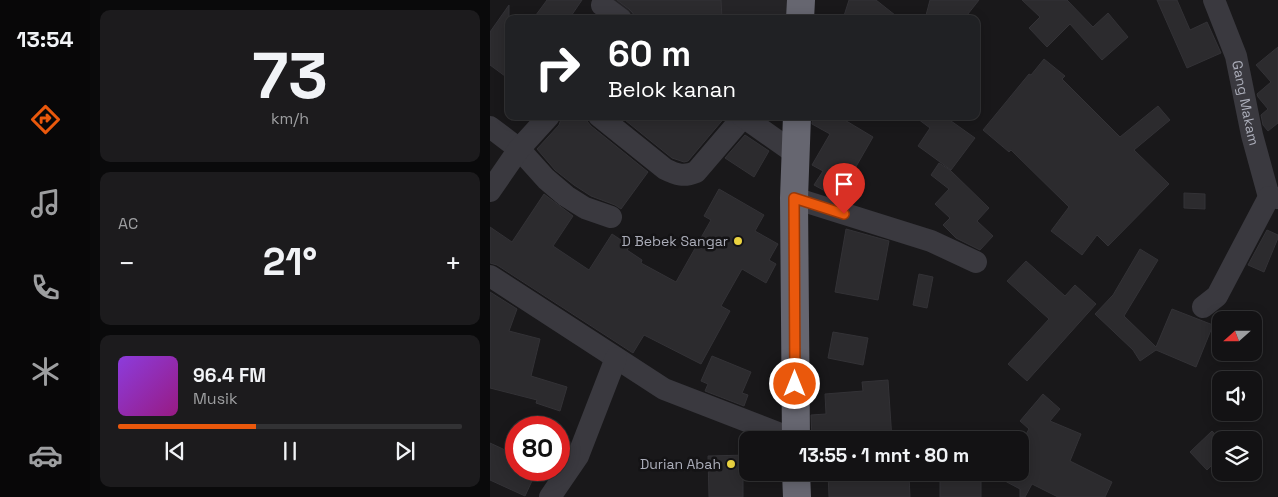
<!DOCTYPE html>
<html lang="id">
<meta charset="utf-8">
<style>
:root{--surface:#131214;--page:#1c1b1d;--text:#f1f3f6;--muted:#9d9ea0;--line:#323234;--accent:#ea580c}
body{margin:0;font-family:"Space Grotesk",sans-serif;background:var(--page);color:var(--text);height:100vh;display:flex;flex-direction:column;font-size:19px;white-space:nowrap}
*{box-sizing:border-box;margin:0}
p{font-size:16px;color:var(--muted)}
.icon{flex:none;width:28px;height:28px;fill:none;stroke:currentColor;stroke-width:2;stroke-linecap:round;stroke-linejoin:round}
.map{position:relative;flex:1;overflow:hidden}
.side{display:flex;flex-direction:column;gap:10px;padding:10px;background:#0a0a0b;width:400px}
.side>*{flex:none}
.guide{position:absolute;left:15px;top:15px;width:475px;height:105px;border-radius:10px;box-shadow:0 2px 12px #0003,0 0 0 1px var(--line);background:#202124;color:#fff;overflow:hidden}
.needle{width:32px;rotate:249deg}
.buttons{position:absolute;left:722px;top:311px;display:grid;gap:10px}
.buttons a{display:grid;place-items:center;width:50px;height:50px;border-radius:10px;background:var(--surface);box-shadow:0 2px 12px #0003,0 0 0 1px var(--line);font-size:25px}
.speed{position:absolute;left:15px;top:416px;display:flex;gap:10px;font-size:25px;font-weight:700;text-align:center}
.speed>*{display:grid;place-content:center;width:65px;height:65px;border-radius:50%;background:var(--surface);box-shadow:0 2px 12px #0003,0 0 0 1px var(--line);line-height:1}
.speed .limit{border:8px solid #d22;background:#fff;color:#111}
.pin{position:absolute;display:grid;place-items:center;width:42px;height:42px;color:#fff;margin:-51px -21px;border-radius:50% 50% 50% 0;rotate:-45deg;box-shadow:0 0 5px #0007}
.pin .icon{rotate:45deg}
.me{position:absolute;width:55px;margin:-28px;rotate:0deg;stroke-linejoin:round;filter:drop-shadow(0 0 4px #0008)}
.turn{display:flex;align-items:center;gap:18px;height:105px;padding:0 20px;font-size:22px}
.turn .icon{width:65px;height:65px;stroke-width:2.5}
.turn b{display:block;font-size:35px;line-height:42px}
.big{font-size:38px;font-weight:700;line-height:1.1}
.side .widget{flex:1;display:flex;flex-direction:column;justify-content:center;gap:8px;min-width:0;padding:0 18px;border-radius:10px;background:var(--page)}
.side .dial{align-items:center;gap:0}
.dial b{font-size:65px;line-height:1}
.song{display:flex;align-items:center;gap:15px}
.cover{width:60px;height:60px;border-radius:8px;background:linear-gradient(135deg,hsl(270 70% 55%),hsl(310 70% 35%))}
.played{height:5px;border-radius:2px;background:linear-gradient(90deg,var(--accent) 40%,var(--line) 40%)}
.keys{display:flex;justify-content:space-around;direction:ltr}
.heat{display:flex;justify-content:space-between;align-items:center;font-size:28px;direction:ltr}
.trip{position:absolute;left:249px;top:431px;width:290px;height:50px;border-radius:10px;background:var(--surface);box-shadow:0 2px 12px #0003,0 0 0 1px var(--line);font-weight:700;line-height:50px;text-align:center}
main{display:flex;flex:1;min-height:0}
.tabs{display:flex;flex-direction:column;width:90px;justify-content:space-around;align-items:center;background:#080708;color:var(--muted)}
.tabs .icon{width:35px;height:35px}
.tabs .on{color:var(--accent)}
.tabs b{font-size:22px;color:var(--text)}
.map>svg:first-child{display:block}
</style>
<main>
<nav class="tabs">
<b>13:54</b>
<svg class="icon on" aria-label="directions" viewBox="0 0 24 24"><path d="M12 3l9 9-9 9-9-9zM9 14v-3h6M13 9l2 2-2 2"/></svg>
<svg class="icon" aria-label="music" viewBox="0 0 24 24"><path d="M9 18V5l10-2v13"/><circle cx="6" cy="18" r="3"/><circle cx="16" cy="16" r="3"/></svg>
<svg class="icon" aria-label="phone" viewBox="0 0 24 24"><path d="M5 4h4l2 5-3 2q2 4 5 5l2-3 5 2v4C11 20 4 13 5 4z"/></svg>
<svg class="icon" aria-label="climate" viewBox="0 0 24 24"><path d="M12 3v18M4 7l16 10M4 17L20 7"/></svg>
<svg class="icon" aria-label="car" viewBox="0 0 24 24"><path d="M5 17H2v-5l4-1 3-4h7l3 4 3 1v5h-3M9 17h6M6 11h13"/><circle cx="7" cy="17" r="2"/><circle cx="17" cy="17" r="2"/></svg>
</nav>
<section class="side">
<div class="widget dial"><b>73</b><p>km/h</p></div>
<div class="widget"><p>AC</p>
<div class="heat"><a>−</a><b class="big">21°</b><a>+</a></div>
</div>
<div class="widget">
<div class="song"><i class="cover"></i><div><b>96.4 FM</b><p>Musik</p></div></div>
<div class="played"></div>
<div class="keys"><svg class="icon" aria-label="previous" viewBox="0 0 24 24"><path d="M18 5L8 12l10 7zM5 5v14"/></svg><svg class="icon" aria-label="pause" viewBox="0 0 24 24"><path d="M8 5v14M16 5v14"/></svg><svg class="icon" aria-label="next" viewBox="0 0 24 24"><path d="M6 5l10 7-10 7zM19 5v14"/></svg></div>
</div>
</section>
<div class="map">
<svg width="788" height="497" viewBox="0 0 788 497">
<rect width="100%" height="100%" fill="#19181a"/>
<!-- built -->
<polygon fill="#252427" points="123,0 299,0 298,19 149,19"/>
<!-- building -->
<g fill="#2c2b2e" stroke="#333236">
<polygon points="57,0 92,0 79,19 43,19"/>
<polygon points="127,0 231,0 232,19 144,19 143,13 139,9"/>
<polygon points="359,0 386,0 410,19 353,19"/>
<polygon points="440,0 489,0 474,19 435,19"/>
<polygon points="532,0 577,0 603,27 618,13 638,37 612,60 580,24 557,47 539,28 550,17"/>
<polygon points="667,0 687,0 700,30 717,22 731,53 697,68"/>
<polygon points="19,5 19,79 0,65 0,32"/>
<polygon points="788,47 788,123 778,131 773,125 771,115 778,109 768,97 767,94 781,82 766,65"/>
<polygon points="554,59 575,76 572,79 630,137 668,106 680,120 644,150 679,184 618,246 607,235 592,255 561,231 579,207 521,150 519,152 493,130 539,74 541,75"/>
<polygon points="72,116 96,116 97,121 101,126 158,172 131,209 125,205 101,196 84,185 65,170 47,149 69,125"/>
<polygon points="130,116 236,116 198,161 194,162 182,158"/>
<polygon points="323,116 348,116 383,137 348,198 324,185 333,171 322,165 340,134 322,124"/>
<polygon points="424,116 454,116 485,138 461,170 428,146 440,128"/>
<polygon points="255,135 279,151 264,177 235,158"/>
<polygon points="449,163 460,170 499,208 487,221 503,236 490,250 466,238 453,225 460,218 445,204 459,189 441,175"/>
<polygon points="229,189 274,215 265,231 288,244 279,260 286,264 276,283 252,269 231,306 240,311 211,364 154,335 143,353 7,265 0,263 0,227 22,242 54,194 83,216 63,246 99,270 122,234 140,246 137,250 152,260 151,263 186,282 221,220 214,216"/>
<polygon points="694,193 715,194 715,209 694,208"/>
<polygon points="356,229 399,241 388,300 345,292"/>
<polygon points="777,230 788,235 788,238 774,272 758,265"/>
<polygon points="650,249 668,260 634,316 666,347 682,309 723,325 706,367 666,350 650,361 643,350 605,314 623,295"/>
<polygon points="536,261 575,296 585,285 606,304 537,381 518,364 559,319 517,281"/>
<polygon points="429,274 443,277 437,308 423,305"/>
<polygon points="0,292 27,309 19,331 50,339 41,376 77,387 70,411 46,403 47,400 0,388"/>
<polygon points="343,332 378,338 373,365 338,358"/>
<polygon points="222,356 261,372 252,393 258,395 254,406 215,391 218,384 211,381"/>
<polygon points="398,380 402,440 322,440 321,415 336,414 335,394 373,391 372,382"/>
<polygon points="553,394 570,409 560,421 591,434 580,461 622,482 615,497 568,497 542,484 535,497 530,497 530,489 498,472 530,472 530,445 539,429 530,421"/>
<polygon points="722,431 731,441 731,456 717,470 700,452"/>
<polygon points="0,443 26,455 26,470 47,470 35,496 0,480"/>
<polygon points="258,455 258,471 253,471 253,497 219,497 218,456"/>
<polygon points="338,472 390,472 390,477 419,476 420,497 339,497"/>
<rect x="450" y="480" width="41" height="17"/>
</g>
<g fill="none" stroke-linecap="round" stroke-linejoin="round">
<!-- minor -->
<g stroke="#3a393f" stroke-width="22">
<path id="s1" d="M724,0l22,56 16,79 17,62 9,1"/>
<polyline points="112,5 131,19"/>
<path d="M109,116l66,53c12,6 19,8 31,3l47,-55"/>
<polyline points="252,116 306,154"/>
<polyline points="0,127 29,149 56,179 76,196 95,208 121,217"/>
<polyline points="0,191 29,149 59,116"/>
<polyline points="304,198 441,241 486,262"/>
<polyline points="0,276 174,389 306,440"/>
<polyline points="713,307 727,296 779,197"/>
<polyline points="60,497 88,456 126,358"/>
</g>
<!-- highway -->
<g stroke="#666670" stroke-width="28">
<polyline points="310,19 311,0"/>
<polyline points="306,440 304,198 307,116"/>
<polyline points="306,472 307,497"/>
</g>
</g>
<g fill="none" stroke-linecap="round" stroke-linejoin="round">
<!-- route casing -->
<g stroke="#983908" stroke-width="12">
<polyline id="route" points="305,384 304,198 354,214"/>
</g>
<!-- route -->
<use href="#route" stroke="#ea580c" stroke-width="9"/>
</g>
<!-- markers -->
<g fill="#ebd340" stroke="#141315" stroke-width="2">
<circle cx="248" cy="241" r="5"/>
<circle cx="241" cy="464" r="5"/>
</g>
<g text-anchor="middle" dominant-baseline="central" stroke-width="5" stroke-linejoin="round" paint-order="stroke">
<!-- street labels -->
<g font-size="14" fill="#abadb9" stroke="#141315">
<text stroke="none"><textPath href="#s1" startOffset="108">Gang Makam</textPath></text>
</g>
<!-- poi labels -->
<g font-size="14" fill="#abadb9" stroke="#141315" text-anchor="end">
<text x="238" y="241">D Bebek Sangar</text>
<text x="231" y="464">Durian Abah</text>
</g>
</g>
</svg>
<div class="buttons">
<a><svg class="needle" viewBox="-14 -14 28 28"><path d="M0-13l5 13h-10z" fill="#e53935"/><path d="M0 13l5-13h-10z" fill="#9d9ea0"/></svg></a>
<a><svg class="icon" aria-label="sound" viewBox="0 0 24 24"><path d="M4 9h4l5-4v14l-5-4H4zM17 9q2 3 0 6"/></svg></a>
<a><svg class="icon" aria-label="layers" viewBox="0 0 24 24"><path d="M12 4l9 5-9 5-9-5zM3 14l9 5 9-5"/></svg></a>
</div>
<div class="speed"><div class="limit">80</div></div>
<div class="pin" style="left:354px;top:214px;background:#d93025"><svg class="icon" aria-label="arrive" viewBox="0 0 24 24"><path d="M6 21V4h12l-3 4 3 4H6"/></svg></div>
<svg class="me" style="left:305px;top:384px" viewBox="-20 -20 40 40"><circle r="17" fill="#ea580c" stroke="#fff" stroke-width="3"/><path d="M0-11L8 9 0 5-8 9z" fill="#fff"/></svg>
<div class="trip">13:55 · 1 mnt · 80 m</div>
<div class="guide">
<div class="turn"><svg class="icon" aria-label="right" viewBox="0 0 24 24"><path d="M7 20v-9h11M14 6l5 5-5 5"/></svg><div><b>60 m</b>Belok kanan</div></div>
</div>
</div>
</main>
